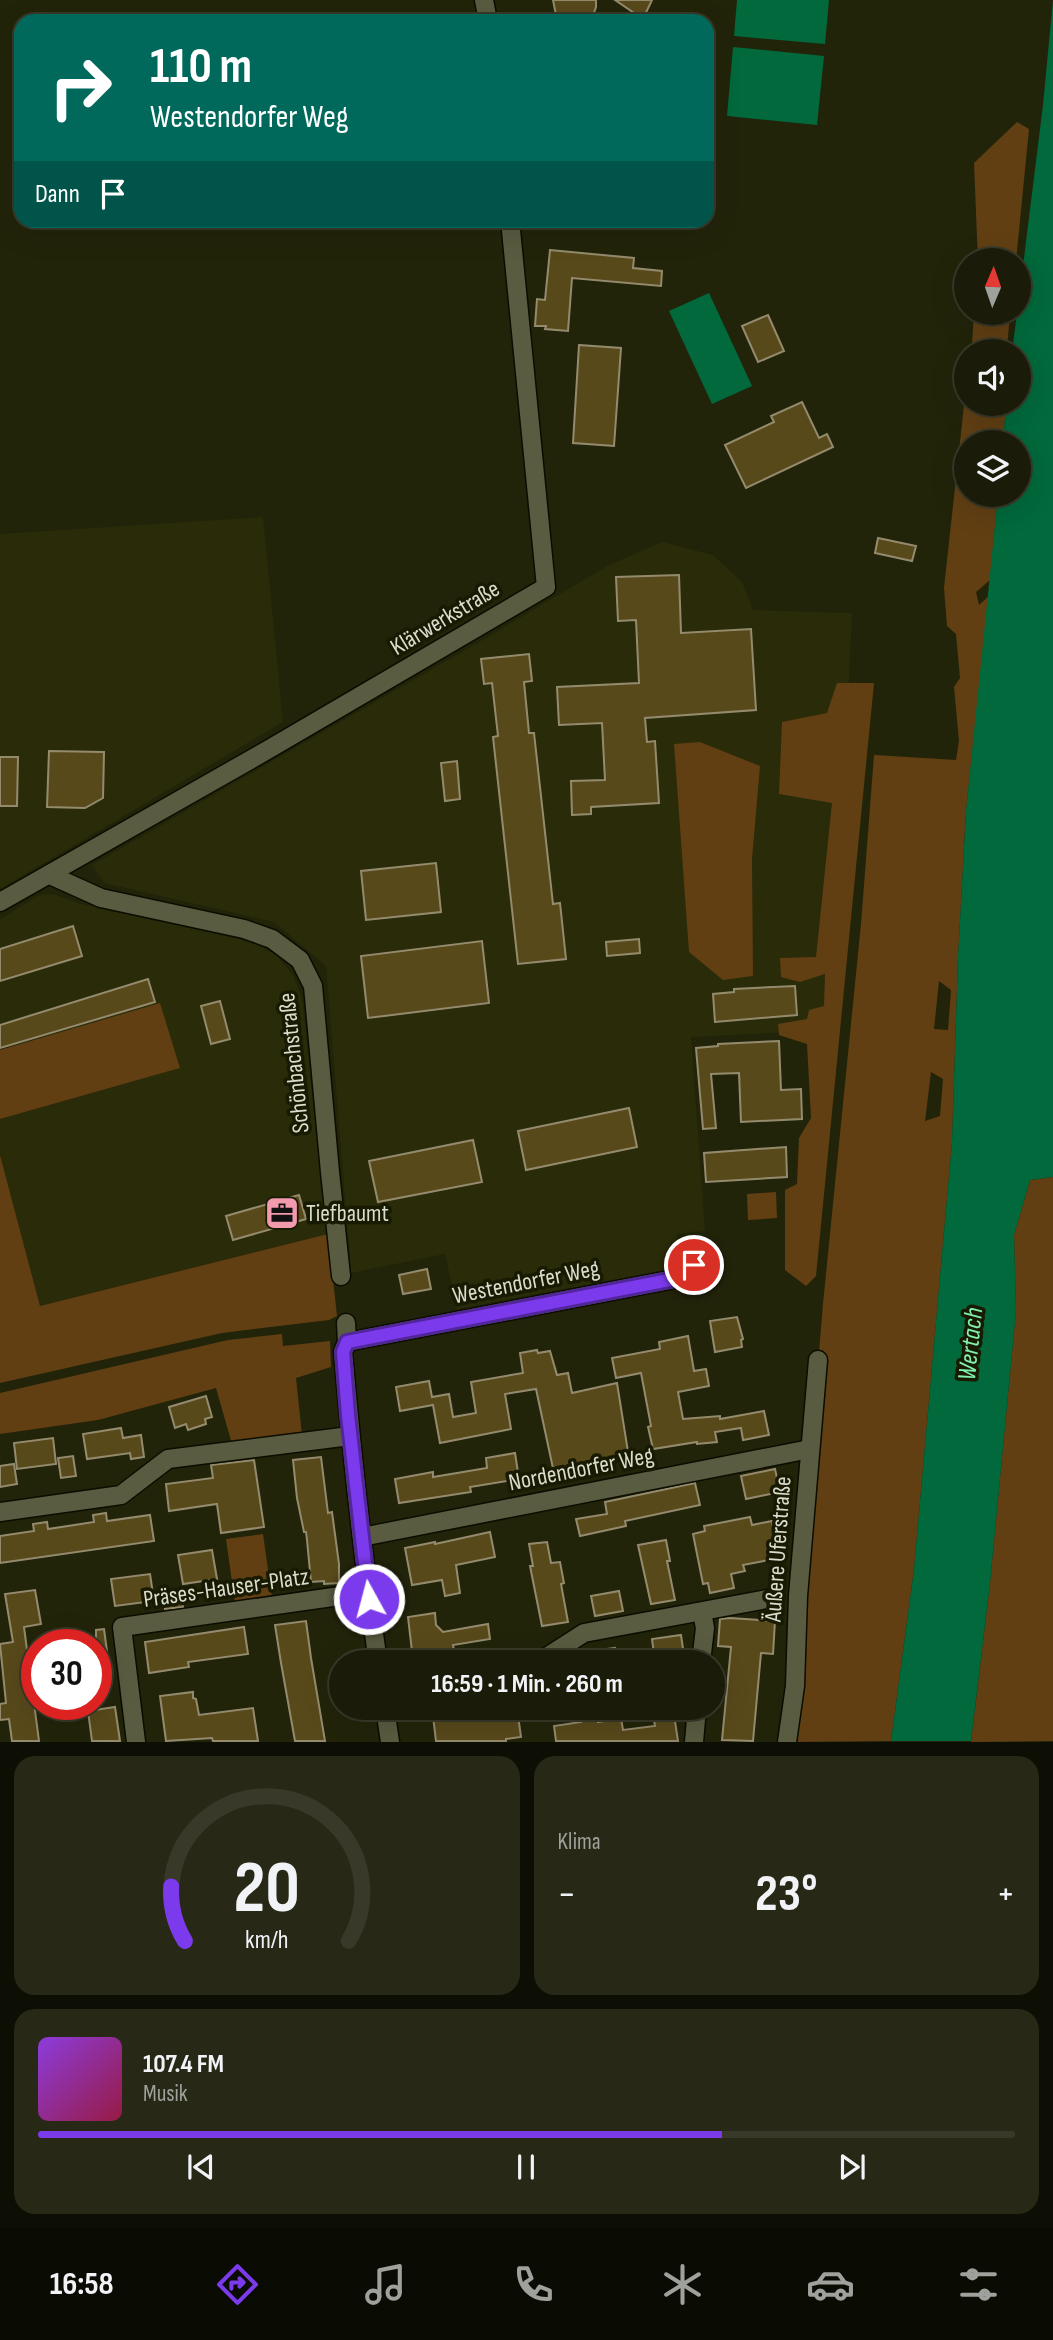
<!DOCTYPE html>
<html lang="de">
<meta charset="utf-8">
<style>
:root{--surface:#1a1b08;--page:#272816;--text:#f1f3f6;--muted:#9fa19c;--line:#383929;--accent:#7c3aed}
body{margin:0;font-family:"Sofia Sans Condensed",sans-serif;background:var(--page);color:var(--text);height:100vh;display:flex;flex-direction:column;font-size:26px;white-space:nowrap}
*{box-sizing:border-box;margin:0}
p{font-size:23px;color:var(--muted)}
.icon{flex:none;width:38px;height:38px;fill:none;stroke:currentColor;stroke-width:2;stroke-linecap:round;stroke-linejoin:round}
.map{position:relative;height:1742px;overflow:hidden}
.panel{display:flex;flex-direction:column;gap:14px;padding:14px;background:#0e0f04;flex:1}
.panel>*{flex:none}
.guide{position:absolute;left:14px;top:14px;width:700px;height:214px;border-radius:21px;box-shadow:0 7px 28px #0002,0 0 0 2px var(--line);background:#00695c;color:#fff;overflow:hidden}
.needle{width:46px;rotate:2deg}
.buttons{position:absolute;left:954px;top:248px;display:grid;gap:14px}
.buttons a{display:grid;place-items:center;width:77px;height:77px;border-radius:50%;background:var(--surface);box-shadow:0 7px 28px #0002,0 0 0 2px var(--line);font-size:35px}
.speed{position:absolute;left:21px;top:1629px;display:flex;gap:14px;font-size:35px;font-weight:700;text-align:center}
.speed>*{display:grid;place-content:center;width:91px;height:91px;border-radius:50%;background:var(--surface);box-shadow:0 7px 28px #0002,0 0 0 2px var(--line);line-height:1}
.speed .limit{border:10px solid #d22;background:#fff;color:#111}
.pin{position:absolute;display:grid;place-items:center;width:60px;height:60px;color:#fff;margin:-30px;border:4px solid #fff;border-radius:50%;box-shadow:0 2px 7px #0007}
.me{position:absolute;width:77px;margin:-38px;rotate:353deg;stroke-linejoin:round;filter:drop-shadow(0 0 5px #0008)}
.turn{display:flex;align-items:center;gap:24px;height:147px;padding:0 21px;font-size:32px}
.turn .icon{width:91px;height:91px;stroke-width:2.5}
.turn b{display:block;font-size:49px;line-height:60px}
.then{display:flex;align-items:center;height:66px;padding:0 21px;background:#0003;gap:14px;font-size:26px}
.big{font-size:52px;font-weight:700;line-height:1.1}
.panel .tile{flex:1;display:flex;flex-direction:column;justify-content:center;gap:10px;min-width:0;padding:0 24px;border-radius:21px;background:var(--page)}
.panel .dial{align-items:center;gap:0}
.dial svg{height:182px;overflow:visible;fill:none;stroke:var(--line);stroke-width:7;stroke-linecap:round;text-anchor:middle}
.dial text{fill:var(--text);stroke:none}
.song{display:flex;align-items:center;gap:21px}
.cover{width:84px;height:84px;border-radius:10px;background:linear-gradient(135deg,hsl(270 70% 55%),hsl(340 70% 35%))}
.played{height:7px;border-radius:4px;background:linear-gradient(90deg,var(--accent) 70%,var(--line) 70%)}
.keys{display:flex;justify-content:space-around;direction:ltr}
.heat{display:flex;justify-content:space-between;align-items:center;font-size:38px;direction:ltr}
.panel .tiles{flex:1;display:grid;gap:14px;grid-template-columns:1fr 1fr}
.tile:last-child{grid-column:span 2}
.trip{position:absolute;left:329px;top:1650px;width:396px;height:70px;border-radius:35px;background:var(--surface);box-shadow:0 7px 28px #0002,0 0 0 2px var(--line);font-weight:700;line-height:70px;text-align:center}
.dock{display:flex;height:112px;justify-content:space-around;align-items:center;background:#0a0b03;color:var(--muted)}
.dock .icon{width:49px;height:49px}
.dock .active{color:var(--accent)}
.dock b{font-size:32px;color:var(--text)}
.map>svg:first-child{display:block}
</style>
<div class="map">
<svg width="1053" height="1742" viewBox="0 0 1053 1742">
<rect width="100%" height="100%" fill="#22240a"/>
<!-- built -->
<g fill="#292b09">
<polygon points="263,517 283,722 0,889 0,534"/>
<polygon points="662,542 713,555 742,582 753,610 852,613 833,1030 691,1037 705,1231 678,1234 667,1270 457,1309 445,1254 351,1273 326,966 274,922 104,883 92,865 488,637 607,566"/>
<polygon points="53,894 81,904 249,941 276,955 293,975 302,998 328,1234 40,1306 0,1155 0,1119 180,1068 160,1004 0,1050 0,919 40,895"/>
</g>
<!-- green -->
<g fill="#613f13" fill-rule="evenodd">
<polygon points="1017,122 1029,129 1016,261 978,261 974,163"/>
<polygon points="974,313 1010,313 1007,348 972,345"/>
<path d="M966,387v17h40l-3,39h-37v52h32l-8,85 -14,12 3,13 10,-9 -23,215 -8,146 -6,185 -38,427 -23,172 -104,1 36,-438 38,-380 13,-169 82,5 3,-19 -5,-54 6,-9 -4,-44 -9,-8 -3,-38zM939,981l12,9 -3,40 -14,-1zM931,1072l12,7 -3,37 -15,5z"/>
<polygon points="837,683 874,683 816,1276 806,1286 785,1270 785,1190 797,1184 799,1138 811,1118 807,1044 779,1035 778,1024 807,1019 809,1010 824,1006 825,974 800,982 781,977 780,958 816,957 832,803 779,794 782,722 827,713"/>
<polygon points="700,742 760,766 752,859 753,976 723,980 689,952 674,744"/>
<polygon points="160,1003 180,1068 0,1119 0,1050"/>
<polygon points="0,1155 40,1306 328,1234 337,1316 329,1320 222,1333 0,1383"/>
<polygon points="1053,1177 1053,1741 971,1742 990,1583 1016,1311 1014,1235 1030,1180"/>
<polygon points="776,1192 777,1218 748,1220 747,1194"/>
<polygon points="282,1334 283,1346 330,1341 331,1367 296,1378 302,1435 232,1444 216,1388 98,1420 0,1434 0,1393 228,1340"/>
<polygon points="263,1534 272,1598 235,1603 226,1539"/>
</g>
<!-- water -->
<g fill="#01693c">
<polygon points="737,0 829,0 825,44 734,36"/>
<polygon points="1053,0 1053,1177 1030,1180 1014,1235 1016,1311 990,1583 971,1741 891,1741 914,1569 952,1142 958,957 966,811 998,495 1018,495 1018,443 1003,443 1006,404 1018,404 1018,352 1012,352 1017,313 1018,313 1019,298 1043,105"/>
<polygon points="733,47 824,56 817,125 727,116"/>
<polygon points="709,293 752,386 712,404 669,311"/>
</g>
<!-- building -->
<g fill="#58491b" stroke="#948b6e" stroke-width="2">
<polygon points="553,0 596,0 596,7 591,21 561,21 556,15"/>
<polygon points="615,0 652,0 643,19"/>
<polygon points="550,250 634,258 633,268 662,271 661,286 572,278 568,331 545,329 546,326 535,326 537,299 545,300"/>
<polygon points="768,315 784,351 758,362 742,326"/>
<polygon points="579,345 621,348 614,446 573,443"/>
<polygon points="802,402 819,438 827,434 833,447 746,488 725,445 774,422 771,416"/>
<polygon points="878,538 916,546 912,561 875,553"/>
<polygon points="679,575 681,633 751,629 756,710 645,718 647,742 655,741 659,803 591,807 591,814 572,815 571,781 605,780 602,723 559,725 557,687 639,683 636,620 618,621 616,577"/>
<polygon points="529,654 532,681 524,682 529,733 534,733 553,904 560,903 566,959 518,964 493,737 498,736 492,683 484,684 481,659"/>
<polygon points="49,751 104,752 103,798 85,808 47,807"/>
<polygon points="0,757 18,757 17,806 0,806"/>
<polygon points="457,761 460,799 445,801 441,763"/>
<polygon points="436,863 441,912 366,920 361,871"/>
<polygon points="73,926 82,956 0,981 0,949"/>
<polygon points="639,939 640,953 607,956 606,942"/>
<polygon points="482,941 489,1003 368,1018 361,956"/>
<polygon points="148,979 155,1002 0,1048 0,1025"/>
<polygon points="795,986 797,1015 715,1022 713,994 734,992 734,989"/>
<polygon points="220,1001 230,1039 211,1044 201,1006"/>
<polygon points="779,1041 781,1090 801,1089 802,1119 741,1122 739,1073 711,1074 716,1128 703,1129 696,1048 718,1046 718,1044"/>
<polygon points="629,1108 637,1147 526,1170 518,1131"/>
<polygon points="473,1140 482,1182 378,1202 369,1161"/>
<polygon points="786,1147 787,1177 706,1182 704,1153"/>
<polygon points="299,1195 306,1219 233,1240 226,1216"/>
<polygon points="427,1269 431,1289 403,1294 399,1275"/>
<polygon points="737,1317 743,1339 741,1340 742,1347 715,1352 710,1321"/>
<polygon points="688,1336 694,1371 706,1369 709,1386 678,1392 683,1419 720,1416 720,1419 764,1411 769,1435 743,1440 741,1428 715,1432 717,1442 697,1444 697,1442 653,1449 648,1427 651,1426 641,1373 616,1378 612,1358 660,1349 659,1342"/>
<polygon points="537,1350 538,1353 550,1351 557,1375 568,1373 572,1393 617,1383 629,1458 554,1473 536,1389 505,1394 511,1429 440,1443 433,1405 400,1411 396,1387 429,1381 432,1397 449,1394 453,1417 476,1413 471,1382 523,1373 520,1353"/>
<polygon points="206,1396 212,1417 205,1419 206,1424 188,1430 186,1424 175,1428 169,1407"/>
<polygon points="121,1428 123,1438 141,1435 144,1457 131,1459 130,1453 87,1459 83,1434"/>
<polygon points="53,1438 56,1464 17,1469 14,1443"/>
<polygon points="515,1453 519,1479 470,1487 471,1492 399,1503 395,1479 433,1472 433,1477 487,1468 486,1458"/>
<polygon points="73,1456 76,1476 61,1478 58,1458"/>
<polygon points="321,1457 328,1513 332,1512 339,1564 339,1583 324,1584 324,1581 311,1582 307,1540 306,1532 304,1532 297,1498 293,1460"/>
<polygon points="254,1460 264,1527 221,1533 217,1504 169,1511 166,1484 213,1478 211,1465"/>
<polygon points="14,1464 17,1484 0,1487 0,1466"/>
<polygon points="775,1469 780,1492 746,1499 741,1476"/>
<polygon points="695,1483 700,1505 625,1521 626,1526 580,1536 576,1519 607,1514 605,1502"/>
<polygon points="106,1513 107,1521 150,1515 154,1541 0,1563 0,1536 34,1531 33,1524 47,1522 48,1529 94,1522 93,1515"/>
<polygon points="750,1517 752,1525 772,1521 779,1558 743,1565 745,1571 731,1574 734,1588 710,1593 708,1583 703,1584 693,1534 705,1531 704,1526"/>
<polygon points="490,1532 495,1557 456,1565 460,1593 445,1596 442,1580 412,1585 405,1548 435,1542 435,1544"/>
<polygon points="666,1540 670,1561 667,1561 675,1600 651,1604 638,1545"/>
<polygon points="547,1542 551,1563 560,1562 564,1583 561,1584 568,1622 542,1626 530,1566 533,1566 529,1544"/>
<polygon points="212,1550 217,1579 183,1584 178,1555"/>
<polygon points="150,1574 154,1601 115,1606 111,1579"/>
<polygon points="35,1590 41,1624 24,1627 39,1741 12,1741 9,1719 0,1720 0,1704 6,1703 0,1644 13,1642 5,1594"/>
<polygon points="619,1591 623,1611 595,1616 591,1596"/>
<polygon points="181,1592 183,1607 165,1609 163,1595"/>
<polygon points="435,1613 436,1625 443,1632 488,1624 490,1639 453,1645 454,1651 440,1653 441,1656 413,1660 408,1617"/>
<polygon points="730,1618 775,1621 773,1654 761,1653 753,1741 722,1740 731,1647 718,1646 720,1619"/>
<polygon points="306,1621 311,1658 325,1741 295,1741 281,1663 275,1625"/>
<polygon points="244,1627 248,1654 188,1662 189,1667 149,1673 145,1642"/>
<polygon points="104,1629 111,1681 96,1683 96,1630"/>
<polygon points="681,1635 685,1662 655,1662 652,1639"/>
<polygon points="615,1648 617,1662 571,1662 572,1654"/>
<polygon points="193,1692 193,1698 196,1699 199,1715 253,1708 258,1741 213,1741 212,1738 166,1741 160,1696"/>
<polygon points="115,1707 120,1741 92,1741 88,1711"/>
<polygon points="432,1708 461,1708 462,1714 517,1708 521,1737 506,1739 506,1741 436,1741"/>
<polygon points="652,1708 673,1708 678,1741 556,1741 554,1726 581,1722 580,1716 597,1714 598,1722 621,1718 623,1730 655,1726"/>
</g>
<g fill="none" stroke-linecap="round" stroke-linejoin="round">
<!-- minor casing -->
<g stroke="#0c0d00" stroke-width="21">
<g id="minor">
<polyline points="484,0 488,21"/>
<polyline points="50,875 101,898 244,929 272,939 300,960 313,986 330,1172 341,1276"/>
<polyline points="0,902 264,752 546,587 510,220"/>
<path d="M346,1323l1,19 -4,10c9,104 20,207 35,310"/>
<polyline points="347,1342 685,1277 704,1254"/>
<polyline points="0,1512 121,1495 168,1459 350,1436"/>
<polyline points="362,1537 810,1449"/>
<polyline points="524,1662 542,1660 584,1633 767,1599"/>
<polyline points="701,1662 705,1628 702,1612"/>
<polyline points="385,1708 390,1742"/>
<polyline points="136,1742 122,1627 368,1592"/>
<polyline points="694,1742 697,1708"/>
<polyline points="787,1742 795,1686 798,1596 818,1360"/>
</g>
</g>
<!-- minor -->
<use href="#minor" stroke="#595c40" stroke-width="18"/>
</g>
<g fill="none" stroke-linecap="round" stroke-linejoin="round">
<!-- route casing -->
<g stroke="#51269a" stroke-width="18">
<polyline id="route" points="369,1599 348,1415 343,1352 347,1342 685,1277 694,1265"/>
</g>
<!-- route -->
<use href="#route" stroke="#7c3aed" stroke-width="12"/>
</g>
<!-- icons -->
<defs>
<g id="office-square" transform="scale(1.75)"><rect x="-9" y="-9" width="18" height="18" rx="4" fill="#f29aae" stroke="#191a02"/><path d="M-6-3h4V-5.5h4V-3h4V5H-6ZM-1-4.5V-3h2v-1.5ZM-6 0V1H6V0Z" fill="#111"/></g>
</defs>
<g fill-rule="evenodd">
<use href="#office-square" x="282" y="1213"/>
</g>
<g text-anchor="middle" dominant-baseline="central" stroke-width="7" stroke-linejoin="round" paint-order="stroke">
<!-- street labels -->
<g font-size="24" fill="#dadccd" stroke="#191a02">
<text transform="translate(445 618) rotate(-31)">Klärwerkstraße</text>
<text transform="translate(294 1063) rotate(-96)">Schönbachstraße</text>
<text transform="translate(526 1282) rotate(-11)">Westendorfer Weg</text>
<text transform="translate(581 1469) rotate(-11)">Nordendorfer Weg</text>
<text transform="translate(778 1549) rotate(-86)">Äußere Uferstraße</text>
<text transform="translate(226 1588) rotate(-8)">Präses-Hauser-Platz</text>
</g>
<!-- poi labels -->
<g font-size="24" fill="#dadccd" stroke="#191a02" text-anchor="start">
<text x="306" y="1213">Tiefbaumt</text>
</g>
<!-- water labels -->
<g font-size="26" font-style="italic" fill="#81f2af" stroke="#191a02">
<text transform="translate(971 1344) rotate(-84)">Wertach</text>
</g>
</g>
</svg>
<div class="buttons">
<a><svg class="needle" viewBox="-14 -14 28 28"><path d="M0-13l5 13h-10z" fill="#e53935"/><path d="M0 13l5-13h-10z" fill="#9fa19c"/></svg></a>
<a><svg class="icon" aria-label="sound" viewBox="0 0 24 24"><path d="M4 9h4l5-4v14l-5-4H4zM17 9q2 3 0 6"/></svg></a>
<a><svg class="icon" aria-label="layers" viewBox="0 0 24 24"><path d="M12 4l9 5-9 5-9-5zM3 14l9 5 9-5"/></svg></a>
</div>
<div class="speed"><div class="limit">30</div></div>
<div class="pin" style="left:694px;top:1265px;background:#d93025"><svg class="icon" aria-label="arrive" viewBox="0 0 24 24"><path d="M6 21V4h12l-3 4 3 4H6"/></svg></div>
<svg class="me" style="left:369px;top:1599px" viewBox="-20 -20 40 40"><circle r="17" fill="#7c3aed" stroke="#fff" stroke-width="3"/><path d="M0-11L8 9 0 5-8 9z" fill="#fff"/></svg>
<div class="trip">16:59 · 1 Min. · 260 m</div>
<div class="guide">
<div class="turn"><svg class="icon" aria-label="right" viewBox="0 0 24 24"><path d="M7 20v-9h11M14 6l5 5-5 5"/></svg><div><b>110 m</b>Westendorfer Weg</div></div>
<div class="then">Dann<svg class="icon" aria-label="arrive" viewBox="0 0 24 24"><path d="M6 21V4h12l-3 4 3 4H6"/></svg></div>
</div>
</div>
<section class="panel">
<div class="tiles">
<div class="tile dial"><svg viewBox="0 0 100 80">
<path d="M14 69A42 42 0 1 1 86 69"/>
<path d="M14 69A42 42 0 0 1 8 45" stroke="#7c3aed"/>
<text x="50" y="56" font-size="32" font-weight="700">20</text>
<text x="50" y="72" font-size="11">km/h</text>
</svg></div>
<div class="tile"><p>Klima</p>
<div class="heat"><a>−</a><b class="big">23°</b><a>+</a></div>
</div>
<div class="tile">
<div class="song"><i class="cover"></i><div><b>107.4 FM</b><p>Musik</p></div></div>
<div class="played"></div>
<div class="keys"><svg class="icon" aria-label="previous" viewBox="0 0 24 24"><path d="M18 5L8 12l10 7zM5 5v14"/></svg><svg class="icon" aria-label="pause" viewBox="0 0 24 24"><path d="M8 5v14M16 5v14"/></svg><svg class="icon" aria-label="next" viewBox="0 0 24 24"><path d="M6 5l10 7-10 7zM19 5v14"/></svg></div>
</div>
</div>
</section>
<nav class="dock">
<b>16:58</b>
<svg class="icon active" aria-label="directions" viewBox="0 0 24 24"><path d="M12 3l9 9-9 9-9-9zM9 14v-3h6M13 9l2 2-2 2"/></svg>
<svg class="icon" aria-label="music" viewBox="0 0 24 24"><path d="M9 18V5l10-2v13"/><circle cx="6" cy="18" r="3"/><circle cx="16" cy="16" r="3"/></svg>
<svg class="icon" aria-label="phone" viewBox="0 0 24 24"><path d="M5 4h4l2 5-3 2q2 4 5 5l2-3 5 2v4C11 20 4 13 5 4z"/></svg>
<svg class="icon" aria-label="climate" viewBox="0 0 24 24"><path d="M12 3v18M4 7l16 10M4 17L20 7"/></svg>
<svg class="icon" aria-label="car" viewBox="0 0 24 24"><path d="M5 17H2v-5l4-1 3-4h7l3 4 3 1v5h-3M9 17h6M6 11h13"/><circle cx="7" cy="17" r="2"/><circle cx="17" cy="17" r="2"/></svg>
<svg class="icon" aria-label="filters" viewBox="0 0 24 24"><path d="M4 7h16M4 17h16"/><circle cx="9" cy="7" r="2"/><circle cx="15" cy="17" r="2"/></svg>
</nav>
